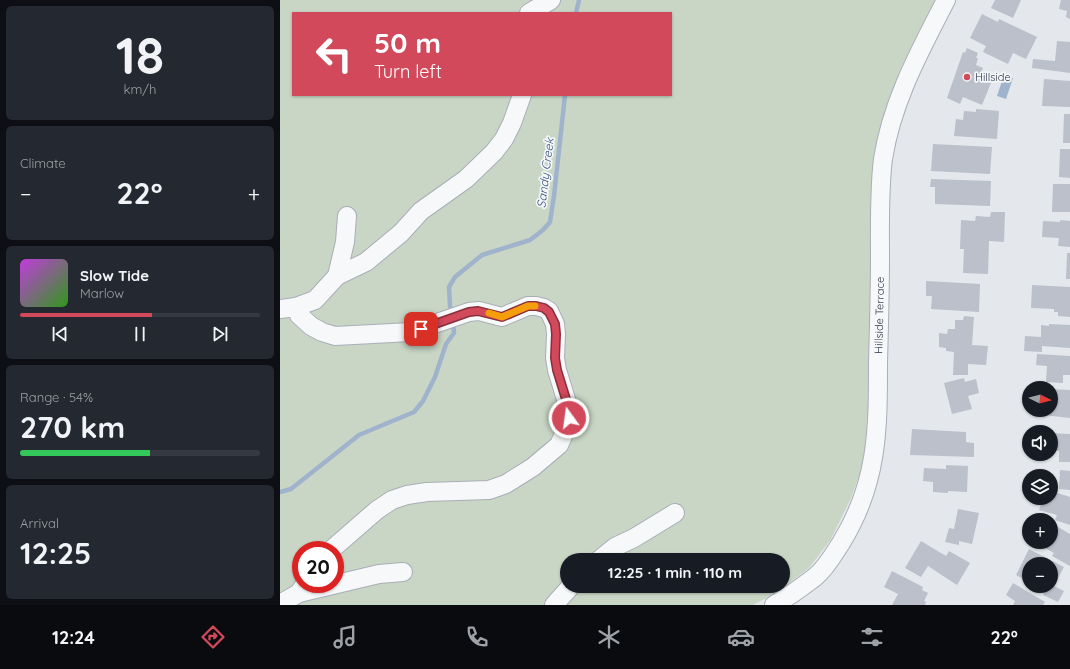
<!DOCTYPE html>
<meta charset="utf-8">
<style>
:root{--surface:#171b24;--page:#242831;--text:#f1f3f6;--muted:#9ea1a6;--line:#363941;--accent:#d1495b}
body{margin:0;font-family:Quicksand,sans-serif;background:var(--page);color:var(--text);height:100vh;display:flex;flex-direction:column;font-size:15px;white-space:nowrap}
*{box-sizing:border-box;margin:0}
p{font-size:13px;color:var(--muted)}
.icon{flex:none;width:22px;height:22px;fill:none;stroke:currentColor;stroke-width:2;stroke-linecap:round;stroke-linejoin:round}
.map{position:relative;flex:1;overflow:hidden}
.details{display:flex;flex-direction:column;gap:6px;padding:6px;background:#0d0f14;width:280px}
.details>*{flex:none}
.hud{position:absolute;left:12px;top:12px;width:380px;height:84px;border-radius:0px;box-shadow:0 1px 3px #0004;background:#d1495b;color:#fff;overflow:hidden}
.needle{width:26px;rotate:96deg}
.tools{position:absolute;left:742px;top:381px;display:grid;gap:8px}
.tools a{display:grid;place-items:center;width:36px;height:36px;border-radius:50%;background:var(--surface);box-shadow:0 1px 3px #0004;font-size:20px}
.speed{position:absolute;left:12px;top:541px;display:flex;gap:8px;font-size:20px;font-weight:700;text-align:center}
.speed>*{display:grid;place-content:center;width:52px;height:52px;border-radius:50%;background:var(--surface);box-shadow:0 1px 3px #0004;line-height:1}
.speed .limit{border:6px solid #d22;background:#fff;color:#111}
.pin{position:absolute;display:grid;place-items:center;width:34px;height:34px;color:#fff;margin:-17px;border-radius:8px;box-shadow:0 2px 6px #0006}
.me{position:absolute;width:44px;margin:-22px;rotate:346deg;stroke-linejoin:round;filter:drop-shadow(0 0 3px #0008)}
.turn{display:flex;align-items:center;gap:14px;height:84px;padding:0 16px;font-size:18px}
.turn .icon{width:52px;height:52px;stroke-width:2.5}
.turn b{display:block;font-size:28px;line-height:34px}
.big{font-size:30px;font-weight:700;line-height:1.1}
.details .tile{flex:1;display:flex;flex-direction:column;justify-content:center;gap:6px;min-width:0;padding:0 14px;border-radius:6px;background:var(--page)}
.details .dial{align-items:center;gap:0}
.dial b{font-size:52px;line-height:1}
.song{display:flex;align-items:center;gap:12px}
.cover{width:48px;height:48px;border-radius:6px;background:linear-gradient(135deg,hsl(290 70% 55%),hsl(110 70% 35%))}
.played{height:4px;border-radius:2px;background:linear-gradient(90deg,var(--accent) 55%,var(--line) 55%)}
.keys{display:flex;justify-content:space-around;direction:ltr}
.heat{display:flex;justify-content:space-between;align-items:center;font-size:22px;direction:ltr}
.charge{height:6px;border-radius:3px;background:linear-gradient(90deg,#34c759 54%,var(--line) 0)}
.trip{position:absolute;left:280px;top:553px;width:230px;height:40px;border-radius:20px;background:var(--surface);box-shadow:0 1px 3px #0004;font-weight:700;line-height:40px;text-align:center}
.menu{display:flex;height:64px;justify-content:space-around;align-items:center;background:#090b0e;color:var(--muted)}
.menu .icon{width:28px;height:28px}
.menu .selected{color:var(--accent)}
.menu b{font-size:18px;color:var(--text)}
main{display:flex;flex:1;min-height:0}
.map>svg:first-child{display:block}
</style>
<main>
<section class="details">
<div class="tile dial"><b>18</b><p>km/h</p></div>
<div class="tile"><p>Climate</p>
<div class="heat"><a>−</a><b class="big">22°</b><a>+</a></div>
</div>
<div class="tile">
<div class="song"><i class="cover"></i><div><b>Slow Tide</b><p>Marlow</p></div></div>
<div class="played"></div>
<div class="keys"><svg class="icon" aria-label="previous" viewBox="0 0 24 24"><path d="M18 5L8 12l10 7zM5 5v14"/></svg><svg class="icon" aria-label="pause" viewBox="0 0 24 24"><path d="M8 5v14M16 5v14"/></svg><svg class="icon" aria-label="next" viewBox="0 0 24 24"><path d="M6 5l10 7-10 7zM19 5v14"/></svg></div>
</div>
<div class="tile"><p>Range · 54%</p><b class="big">270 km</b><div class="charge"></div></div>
<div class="tile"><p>Arrival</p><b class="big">12:25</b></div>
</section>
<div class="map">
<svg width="790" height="605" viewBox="0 0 790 605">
<rect width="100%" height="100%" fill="#e4e7ec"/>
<!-- green -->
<path fill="#c9d6c5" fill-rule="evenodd" d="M0,0h655l-47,100 -13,52 -4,59 1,76 -4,140 -5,38 -12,33 -20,41 -22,29 -33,25 -23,12h-473zM13,13h378v82h-378zM21,550h34v34h-34zM287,560h216v26h-216z"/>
<!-- water -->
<polygon fill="#9fb4cc" points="724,75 733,78 726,99 717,96"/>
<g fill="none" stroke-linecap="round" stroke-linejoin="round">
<!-- stream -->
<g stroke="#9fb4cc" stroke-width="4.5">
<polyline points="296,13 299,0"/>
<polyline points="172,314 170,306 169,287 175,277 202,255 250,240 263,230 270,222 274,196 285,95"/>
<polyline points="0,492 11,489 79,435 134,412 143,401 155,377 166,344 174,333 173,321"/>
</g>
</g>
<!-- building -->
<g fill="#bbc0ca">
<polygon points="715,0 741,0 733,18 711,8"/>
<polygon points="781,0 790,0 790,19 786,17 787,11 779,9"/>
<polygon points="702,14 718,22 719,19 757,37 746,59 733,53 728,64 703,52 706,46 690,38"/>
<polygon points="777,41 790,42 790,73 752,68 753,59 775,61"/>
<polygon points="687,48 698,53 696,58 698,58 696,65 703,68 699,78 711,83 702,105 683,97 680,104 667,98 683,52 685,53"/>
<polygon points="764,79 790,81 790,107 762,106"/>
<polygon points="696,109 719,111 717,139 674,136 676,119 683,120 684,111 696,112"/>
<polygon points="784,114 790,114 790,143 783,143"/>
<polygon points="653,144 712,147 710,174 651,171"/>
<polygon points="780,149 790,149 790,178 779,177"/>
<polygon points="651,179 711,181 710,206 655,204 655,187 650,187"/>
<polygon points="773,184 790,184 790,212 772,212"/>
<polygon points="711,212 725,212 724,242 709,241 708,274 683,273 684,249 680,249 681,220 695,221 696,216 710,217"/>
<polygon points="780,220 790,221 790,247 778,246 779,238 762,237 763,221 780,222"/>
<polygon points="787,253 790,253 790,279 786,279"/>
<polygon points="646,281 700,284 699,312 651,309 652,296 646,296"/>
<polygon points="752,285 790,287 790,317 778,316 778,312 774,312 774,309 751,308"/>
<polygon points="684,316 694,317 692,345 708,346 706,365 688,364 688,375 673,375 674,352 666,351 666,348 659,347 659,333 667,334 668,329 675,329 675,320 683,320"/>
<polygon points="769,324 790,325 790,348 762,346 762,352 744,351 745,336 761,337 761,325 769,326"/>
<polygon points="757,354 790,356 790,375 783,375 783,383 766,382 767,366 756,365"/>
<polygon points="684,378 685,382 696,379 699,393 688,396 692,409 672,414 664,383"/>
<polygon points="771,389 790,390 790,418 763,415 763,410 771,410"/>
<polygon points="632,429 686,432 686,442 694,443 694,457 630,455"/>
<polygon points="772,433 790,434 790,462 779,462 779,451 771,451"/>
<polygon points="666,465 688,466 687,492 668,491 668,493 653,492 653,482 643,481 644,468 666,469"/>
<polygon points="780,470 790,471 790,490 779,489"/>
<polygon points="771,491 790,497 790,525 775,520 777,515 759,510 763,498 771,498"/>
<polygon points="678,509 699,513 692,544 679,541 679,545 665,542 669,528 674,529"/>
<polygon points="771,523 790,534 790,566 772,556 774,553 756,543 757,542 771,542"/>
<polygon points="641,541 666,556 669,551 690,563 677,585 648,566 641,577 625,568"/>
<polygon points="749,549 784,567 774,586 784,591 778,602 763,595 766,590 758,586 771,586 771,564 749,564 749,582 736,575"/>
<polygon points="612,571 643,587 642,590 648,593 644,601 646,602 645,605 612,605 618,594 604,587"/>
<polygon points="733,583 765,602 763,605 733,605 735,601 726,595"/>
</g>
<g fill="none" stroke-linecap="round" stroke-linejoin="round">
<!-- minor casing -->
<g stroke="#a9aeb7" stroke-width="20">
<g id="minor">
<polyline points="249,13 271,0"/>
<polyline points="57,276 65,242 67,216"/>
<polyline points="16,307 19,315 31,326 42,332 55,336 131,332 189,312 199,311 222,317 248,306 256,306 264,308 269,311 275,324 276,334 275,358 277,370 289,409 289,418 287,427 279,445 253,467 226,484 209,490 147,492 127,495 112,500 97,510 51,550"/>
<polyline points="0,309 16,307 35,300 57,276 86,262 121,233 141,211 186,179 214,152 224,139 232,123 242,95"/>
<polyline points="319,560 335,547 354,538 395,513"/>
<polyline points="19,593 99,574 123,572"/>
<polyline points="0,604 19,593 25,584"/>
<polyline points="274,605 291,586"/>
<path id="s1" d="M494,605c14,-8 28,-18 41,-28 11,-9 18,-22 26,-34 37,-60 37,-113 37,-180 1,-36 2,-71 2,-106 0,-33 -1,-66 3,-98 9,-58 37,-108 63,-159"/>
</g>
</g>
<!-- minor -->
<use href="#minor" stroke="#f7f8fa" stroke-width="18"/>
</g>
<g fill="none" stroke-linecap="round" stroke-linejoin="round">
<!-- route casing -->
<g stroke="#882f3b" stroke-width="10">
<polyline id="route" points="141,329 189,312 198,311 222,317 248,306 256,306 264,308 269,312 275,324 276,334 275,358 277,370 289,409 289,418"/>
</g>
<!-- route -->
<use href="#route" stroke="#d1495b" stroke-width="7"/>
<!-- slow -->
<polyline stroke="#f59e0b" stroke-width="7" points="209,313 222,317 248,306 255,306"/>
</g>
<!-- markers -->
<circle fill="#d1495b" stroke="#f4f6f9" stroke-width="1.5" cx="687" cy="77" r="4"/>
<g text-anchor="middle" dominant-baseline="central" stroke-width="3.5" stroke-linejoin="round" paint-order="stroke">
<!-- poi labels -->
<g font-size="11" fill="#2b3445" stroke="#f4f6f9" text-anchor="start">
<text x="695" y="77">Hillside</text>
</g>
<!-- street labels -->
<g font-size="11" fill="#2b3445" stroke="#f4f6f9">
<text stroke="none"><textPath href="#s1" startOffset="327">Hillside Terrace</textPath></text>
</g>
<!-- water labels -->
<g font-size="12" font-style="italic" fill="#34527a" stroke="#f4f6f9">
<text transform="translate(265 173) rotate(-83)">Sandy Creek</text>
</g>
</g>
</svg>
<div class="tools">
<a><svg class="needle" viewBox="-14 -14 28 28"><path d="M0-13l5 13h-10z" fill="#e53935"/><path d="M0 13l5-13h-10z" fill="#9ea1a6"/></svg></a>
<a><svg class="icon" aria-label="sound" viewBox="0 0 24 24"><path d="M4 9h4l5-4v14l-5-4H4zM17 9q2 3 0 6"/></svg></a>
<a><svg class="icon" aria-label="layers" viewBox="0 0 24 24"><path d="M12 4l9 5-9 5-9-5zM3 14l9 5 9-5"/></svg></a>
<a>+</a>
<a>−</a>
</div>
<div class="speed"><div class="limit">20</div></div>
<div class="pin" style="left:141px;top:329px;background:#d93025"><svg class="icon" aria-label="arrive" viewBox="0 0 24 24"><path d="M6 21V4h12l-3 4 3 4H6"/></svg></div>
<svg class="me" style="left:289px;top:418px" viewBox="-20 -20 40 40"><circle r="17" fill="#d1495b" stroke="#fff" stroke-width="3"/><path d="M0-11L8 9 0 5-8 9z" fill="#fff"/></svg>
<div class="trip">12:25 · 1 min · 110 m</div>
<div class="hud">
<div class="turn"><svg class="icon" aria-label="left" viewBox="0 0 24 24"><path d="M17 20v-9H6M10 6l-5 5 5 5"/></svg><div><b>50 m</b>Turn left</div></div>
</div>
</div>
</main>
<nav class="menu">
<b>12:24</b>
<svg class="icon selected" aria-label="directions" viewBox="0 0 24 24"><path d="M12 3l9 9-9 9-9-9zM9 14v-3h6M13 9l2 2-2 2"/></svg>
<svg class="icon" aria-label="music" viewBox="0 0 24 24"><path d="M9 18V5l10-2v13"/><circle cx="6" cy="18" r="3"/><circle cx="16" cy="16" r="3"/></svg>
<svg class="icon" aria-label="phone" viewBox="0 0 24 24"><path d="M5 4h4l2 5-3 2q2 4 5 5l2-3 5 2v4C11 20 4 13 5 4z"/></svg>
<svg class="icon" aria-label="climate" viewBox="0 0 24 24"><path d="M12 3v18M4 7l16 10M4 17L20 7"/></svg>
<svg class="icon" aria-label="car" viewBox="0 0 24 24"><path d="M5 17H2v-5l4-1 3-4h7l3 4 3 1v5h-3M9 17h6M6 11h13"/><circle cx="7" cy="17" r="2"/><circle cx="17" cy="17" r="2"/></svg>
<svg class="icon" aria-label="filters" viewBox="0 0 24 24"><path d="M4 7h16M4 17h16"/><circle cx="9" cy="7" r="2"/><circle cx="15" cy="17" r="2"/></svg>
<b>22°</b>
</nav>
